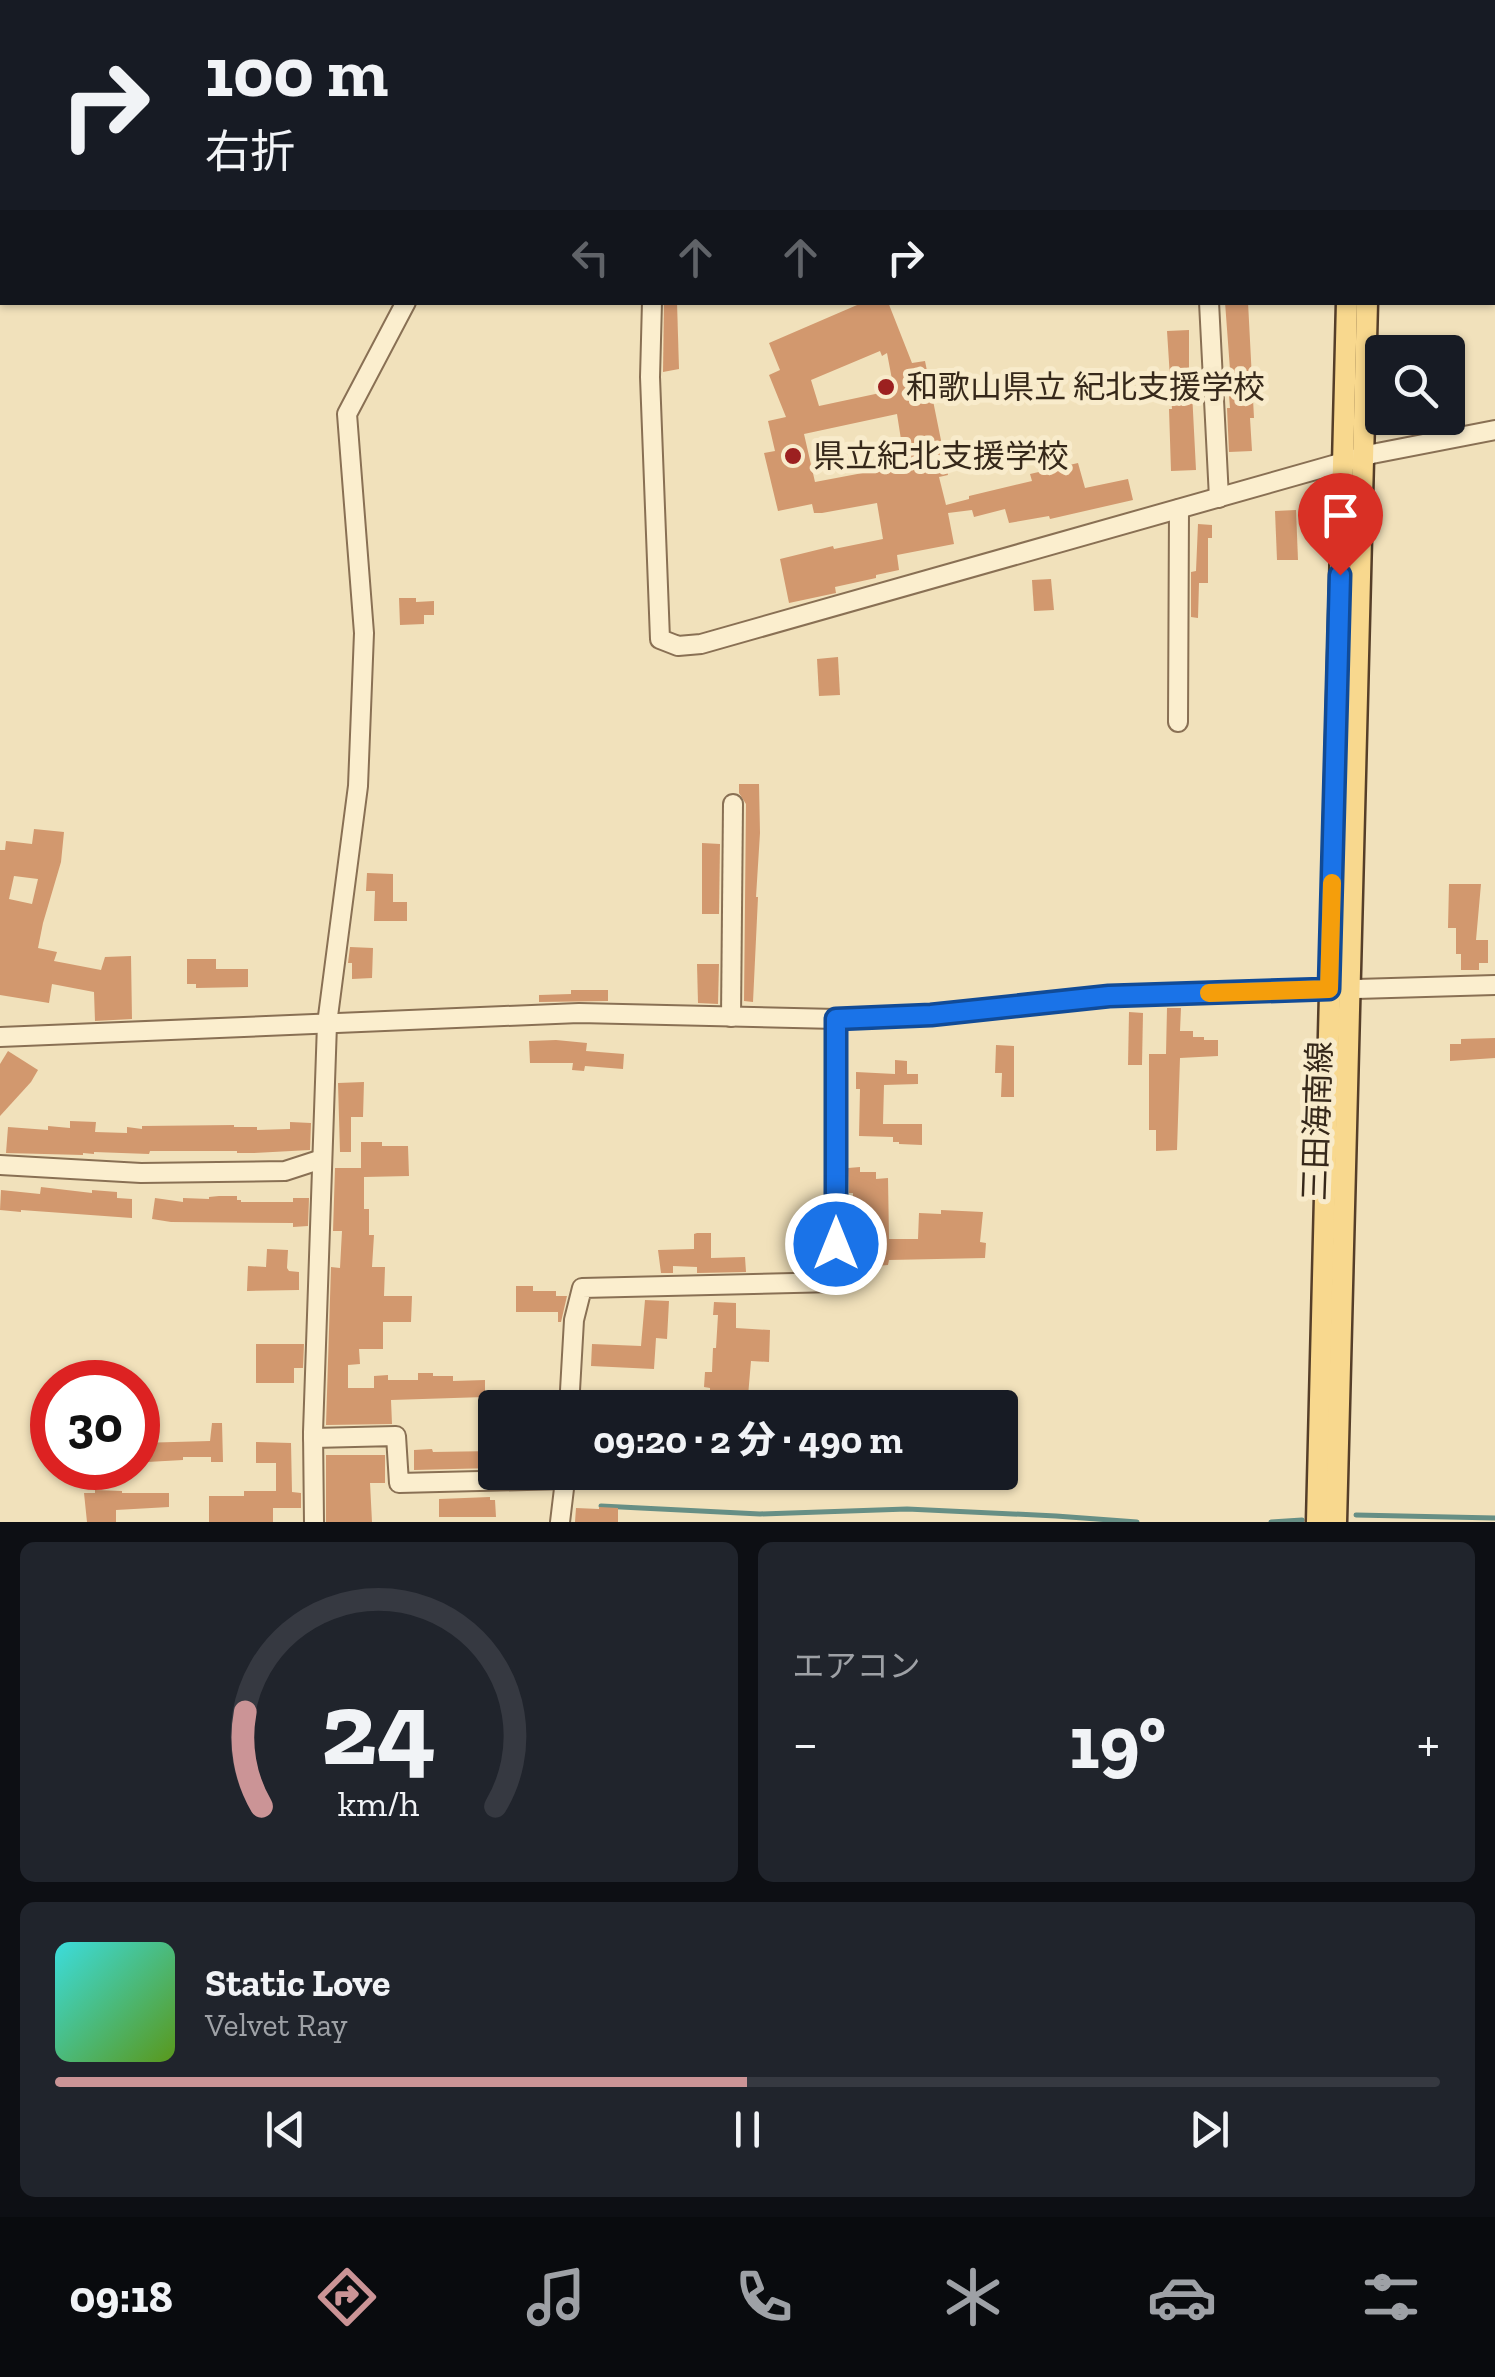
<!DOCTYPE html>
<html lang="ja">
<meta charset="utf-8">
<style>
:root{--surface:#171b24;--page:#20242c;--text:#f1f3f6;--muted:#9ea1a6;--line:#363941;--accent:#cb9496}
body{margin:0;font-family:"Zilla Slab","Noto Sans JP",serif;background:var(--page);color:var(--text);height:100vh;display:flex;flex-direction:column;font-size:38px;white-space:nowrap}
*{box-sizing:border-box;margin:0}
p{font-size:32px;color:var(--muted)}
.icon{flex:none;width:55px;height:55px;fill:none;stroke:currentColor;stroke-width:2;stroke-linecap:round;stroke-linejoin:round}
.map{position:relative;height:1522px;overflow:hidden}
.drawer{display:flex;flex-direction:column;gap:20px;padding:20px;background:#0d0f14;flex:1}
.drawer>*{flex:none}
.top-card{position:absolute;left:0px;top:0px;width:1495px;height:305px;box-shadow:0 2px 8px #0004;background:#171b24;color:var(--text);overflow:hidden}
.fabs{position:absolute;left:1365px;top:335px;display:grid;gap:20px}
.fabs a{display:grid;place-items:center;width:100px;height:100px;border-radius:10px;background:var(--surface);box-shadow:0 2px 8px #0004;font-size:50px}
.speed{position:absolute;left:30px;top:1360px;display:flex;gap:20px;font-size:50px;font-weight:700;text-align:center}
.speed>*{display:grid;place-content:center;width:130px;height:130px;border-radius:50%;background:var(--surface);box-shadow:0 2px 8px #0004;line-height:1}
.speed .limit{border:15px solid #d22;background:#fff;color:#111}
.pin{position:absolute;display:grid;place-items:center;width:85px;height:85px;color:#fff;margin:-102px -42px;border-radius:50% 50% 50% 0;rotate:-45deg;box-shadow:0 0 10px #0007}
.pin .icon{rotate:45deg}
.me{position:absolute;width:110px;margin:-55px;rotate:0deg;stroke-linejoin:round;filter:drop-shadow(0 0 8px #0008)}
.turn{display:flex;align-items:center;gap:35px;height:210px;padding:0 40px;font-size:45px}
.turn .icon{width:130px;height:130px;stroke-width:2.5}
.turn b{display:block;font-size:70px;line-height:85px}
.lanes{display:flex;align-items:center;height:95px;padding:0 40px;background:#0003;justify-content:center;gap:50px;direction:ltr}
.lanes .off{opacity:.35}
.big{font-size:75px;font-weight:800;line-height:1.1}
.drawer .tile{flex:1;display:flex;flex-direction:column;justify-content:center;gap:15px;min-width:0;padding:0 35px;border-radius:15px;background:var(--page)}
.drawer .dial{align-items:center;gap:0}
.dial svg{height:260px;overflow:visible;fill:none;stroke:var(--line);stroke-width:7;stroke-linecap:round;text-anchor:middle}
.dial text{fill:var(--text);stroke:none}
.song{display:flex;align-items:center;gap:30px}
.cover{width:120px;height:120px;border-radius:15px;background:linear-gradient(135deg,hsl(180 70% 55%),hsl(90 70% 35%))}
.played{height:10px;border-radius:5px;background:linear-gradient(90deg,var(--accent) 50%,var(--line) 50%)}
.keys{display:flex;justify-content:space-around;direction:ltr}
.heat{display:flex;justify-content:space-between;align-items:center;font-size:55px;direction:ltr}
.drawer .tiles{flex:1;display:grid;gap:20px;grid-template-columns:1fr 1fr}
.tile:last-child{grid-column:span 2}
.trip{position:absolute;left:478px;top:1390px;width:540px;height:100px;border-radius:10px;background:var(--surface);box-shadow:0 2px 8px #0004;font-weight:800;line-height:100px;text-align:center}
.tabs{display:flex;height:160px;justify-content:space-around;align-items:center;background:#090b0e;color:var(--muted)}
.tabs .icon{width:70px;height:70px}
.tabs .on{color:var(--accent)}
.tabs b{font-size:45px;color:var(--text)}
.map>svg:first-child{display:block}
</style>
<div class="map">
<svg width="1495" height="1522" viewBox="0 0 1495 1522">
<rect width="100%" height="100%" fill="#f1e1bb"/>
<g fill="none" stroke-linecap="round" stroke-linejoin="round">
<!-- stream -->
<g stroke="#678f85" stroke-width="5">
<polyline points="601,1506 760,1514 907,1509 1056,1516 1137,1522"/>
<polyline points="1356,1515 1495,1518"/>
<polyline points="1271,1522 1302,1520"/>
</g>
</g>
<!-- building -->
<g fill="#d2986e" fill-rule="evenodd">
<polygon points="664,302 677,302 679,369 663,372"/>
<path d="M864,302h24l24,61 13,-2 23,114 -9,2 7,28 23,-6v-3l63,-15 -2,-7 48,-11 7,25 43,-9 5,21 -83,19 -1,-3 -40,7 -4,-14 -31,8 -2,-7 -24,3 6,31 -57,11 2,15 -23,5v3l-41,9 1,6 -47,10 -9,-44 53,-13 1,3 49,-10 -6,-36 -55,10h-8l-2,-9 -34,7 -14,-58 11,-2 -7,-30 18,-4 -17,-42 11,-5 -11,-27zM880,351l2,5 5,-3 7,37 -75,16 -8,-26zM897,414l8,51 -90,17 -11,-48z"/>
<polygon points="1225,302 1248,302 1254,418 1250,418 1252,451 1229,452 1227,408 1230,408 1228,383 1231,383"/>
<polygon points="1189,330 1189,386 1192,392 1196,470 1171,471 1169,409 1172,409 1167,331"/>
<polygon points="1296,510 1298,560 1277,560 1275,511"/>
<polygon points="1198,524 1212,525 1212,538 1208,538 1208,583 1199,583 1198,618 1191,617 1191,572 1196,571"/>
<polygon points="1051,579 1054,610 1034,611 1032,580"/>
<polygon points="399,598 416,598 416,602 434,601 434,615 424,615 424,624 400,625"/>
<polygon points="838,657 840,695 819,696 817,659"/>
<polygon points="739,784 759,784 760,833 756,897 758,897 753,1002 744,1001 746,804 739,793"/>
<path d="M34,829l30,3 -3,30 -18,61 -5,25 19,4 -3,9 47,9 4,-13 26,-1 1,63 -37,2 -1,-29 -42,-8 -3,19 -49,-8v-145h5l1,-9 26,3zM14,876l24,3 -6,25 -23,-5z"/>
<polygon points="702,843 720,844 719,914 702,914"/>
<polygon points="367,873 393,874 393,902 407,902 407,921 374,921 375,891 366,891"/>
<polygon points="1449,884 1481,884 1476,940 1488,940 1488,963 1479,963 1479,970 1461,970 1461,954 1456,954 1456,928 1448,928"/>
<polygon points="350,947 373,948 372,978 352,979 352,963 348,963"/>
<polygon points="187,959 216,959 216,969 248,969 248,987 196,988 196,984 187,984"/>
<polygon points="697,964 719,964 718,1004 698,1003"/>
<polygon points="571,990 608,990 608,1001 539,1002 539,995 571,994"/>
<polygon points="1167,1008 1181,1008 1180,1031 1193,1031 1193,1037 1204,1037 1204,1040 1218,1040 1218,1056 1180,1058 1177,1150 1156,1151 1156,1130 1149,1130 1149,1054 1166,1054"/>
<polygon points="1129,1012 1143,1013 1142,1065 1128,1065"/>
<polygon points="1495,1038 1495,1058 1450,1061 1450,1044 1461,1044 1461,1039"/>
<polygon points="556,1040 587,1043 586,1051 624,1054 623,1069 585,1066 584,1071 572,1070 573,1063 530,1063 529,1041"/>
<polygon points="996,1045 1014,1046 1014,1097 1001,1097 1002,1073 995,1073"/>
<polygon points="8,1051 38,1070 31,1082 0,1116 0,1064"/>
<polygon points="895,1060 907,1061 907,1074 918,1074 918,1084 884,1085 883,1124 922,1124 922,1145 899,1144 899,1142 893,1142 893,1137 859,1136 860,1089 856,1089 856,1072 895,1074"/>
<polygon points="364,1082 363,1117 351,1117 351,1152 340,1152 338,1083"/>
<polygon points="70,1121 96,1122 95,1132 127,1133 127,1127 142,1129 142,1126 234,1125 234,1127 257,1127 257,1130 290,1129 290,1122 311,1123 310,1150 254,1153 237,1153 237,1151 150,1151 149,1154 94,1152 94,1154 83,1153 83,1155 6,1153 8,1127 48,1130 48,1126 70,1128"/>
<polygon points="361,1142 382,1142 382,1146 408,1146 409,1176 364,1177 364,1209 369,1209 369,1235 374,1235 372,1267 385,1267 384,1296 412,1296 411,1322 383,1322 383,1349 359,1349 360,1364 348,1365 348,1388 374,1388 374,1376 388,1375 388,1380 418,1380 418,1373 433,1373 433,1376 453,1376 453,1381 485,1380 485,1397 391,1400 392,1424 326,1425 331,1267 340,1268 342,1231 333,1231 335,1168 361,1168"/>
<polygon points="860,1167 860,1172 876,1172 876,1179 888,1178 889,1239 918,1239 919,1213 941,1214 941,1210 983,1212 980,1242 986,1243 985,1258 889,1260 888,1265 853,1268 853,1261 848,1260 848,1219 853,1219 853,1193 849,1193 848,1168"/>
<polygon points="41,1187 92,1193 92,1190 117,1192 117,1198 132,1199 132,1218 21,1210 21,1212 0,1210 1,1190 40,1194"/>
<polygon points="219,1196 237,1196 237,1200 241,1200 241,1202 293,1202 293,1198 309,1198 308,1226 293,1227 293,1223 171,1222 152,1219 155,1198 183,1202 183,1198 209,1199 209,1197"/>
<polygon points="697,1233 711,1233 711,1258 745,1257 746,1272 697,1273 697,1267 673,1266 673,1273 661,1273 658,1250 694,1249 694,1234"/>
<polygon points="267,1249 288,1250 287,1268 289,1271 299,1272 299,1290 247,1291 248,1266 266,1267"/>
<polygon points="516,1286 533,1286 533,1291 556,1291 556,1296 567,1296 561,1322 558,1322 558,1312 516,1312"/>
<polygon points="645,1300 669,1301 667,1339 656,1338 654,1369 591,1366 592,1344 641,1346"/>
<polygon points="714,1302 736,1303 736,1328 770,1330 769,1362 751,1361 747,1408 710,1408 710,1388 704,1387 705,1372 712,1372 713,1348 716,1348 718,1315 713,1315"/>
<polygon points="256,1344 304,1344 303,1368 294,1368 294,1383 256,1383"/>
<polygon points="212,1423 222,1423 223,1462 211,1462 211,1457 183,1457 183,1460 147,1462 140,1461 138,1458 138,1443 210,1441"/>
<polygon points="256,1442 291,1443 292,1492 301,1493 301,1508 273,1508 273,1522 209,1522 209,1496 244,1496 244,1491 276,1491 276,1463 256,1463"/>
<polygon points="432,1449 433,1452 494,1451 494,1468 414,1470 414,1450"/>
<polygon points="326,1455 385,1455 385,1483 370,1483 372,1522 326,1522"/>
<polygon points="95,1490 122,1491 122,1493 169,1493 169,1507 116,1510 116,1522 87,1522 84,1493 95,1493"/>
<polygon points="490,1497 490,1500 495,1500 496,1517 439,1517 439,1499"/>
<polygon points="599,1507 618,1508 618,1522 575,1522 576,1508 599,1509"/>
</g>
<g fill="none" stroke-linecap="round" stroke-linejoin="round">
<!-- minor casing -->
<g stroke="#897054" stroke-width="22">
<g id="minor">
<polyline points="526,2 527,0"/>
<polyline points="0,53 2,53"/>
<polyline points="652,302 650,377 660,639 678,646 701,644 1372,454 1495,430"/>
<polyline points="1209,302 1219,498"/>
<polyline points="1178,722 1179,509"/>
<polyline points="731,1017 733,804"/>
<polyline points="0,1037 579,1013 836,1019 931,1015 1109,996 1495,985"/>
<polyline points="0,1165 141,1173 285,1171 322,1159"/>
<polyline points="569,1408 574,1320 582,1288 836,1282 836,1019"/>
<polyline points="313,1438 396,1436 399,1483 566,1479"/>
<polyline points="314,1522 313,1432 327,1024 358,786 364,633 347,414 406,302"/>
<polyline points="560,1522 566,1472"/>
</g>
</g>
<!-- major casing -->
<g stroke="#553e29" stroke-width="25">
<g id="major">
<polyline points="1355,2 1355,0"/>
<polyline points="1375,2 1375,0"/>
<polyline points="1317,1522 1347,302"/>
<polyline points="1336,1522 1367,302"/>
</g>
</g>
<!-- minor -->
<use href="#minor" stroke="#fbeece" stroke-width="18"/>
<!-- major -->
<use href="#major" stroke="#f8d88e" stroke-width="20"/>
</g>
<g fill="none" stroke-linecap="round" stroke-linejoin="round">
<!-- route casing -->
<g stroke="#114b97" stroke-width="25">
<polyline id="route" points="836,1244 836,1019 931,1015 1109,996 1329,989 1340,575"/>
</g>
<!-- route -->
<use href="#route" stroke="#1a73e8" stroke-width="18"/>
<!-- slow -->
<polyline stroke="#f59e0b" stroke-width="18" points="1209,993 1329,989 1332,883"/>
</g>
<!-- markers -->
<g fill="#9c2020" stroke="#f8ebcb" stroke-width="4">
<circle cx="886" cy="387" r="10"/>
<circle cx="793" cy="456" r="10"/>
</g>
<g text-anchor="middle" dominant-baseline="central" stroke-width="10" stroke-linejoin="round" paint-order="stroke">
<!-- poi labels -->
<g font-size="32" fill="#36281a" stroke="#f8ebcb" text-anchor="start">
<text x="906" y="387">和歌山県立 紀北支援学校</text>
<text x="813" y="456">県立紀北支援学校</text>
</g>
<!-- street labels -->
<g font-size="32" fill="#36281a" stroke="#f8ebcb">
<text transform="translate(1317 1121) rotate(-88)">三田海南線</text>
</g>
</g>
</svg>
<div class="fabs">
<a><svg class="icon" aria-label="search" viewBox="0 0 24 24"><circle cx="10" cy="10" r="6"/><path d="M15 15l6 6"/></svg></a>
</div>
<div class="speed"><div class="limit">30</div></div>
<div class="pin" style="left:1340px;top:575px;background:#d93025"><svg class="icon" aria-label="arrive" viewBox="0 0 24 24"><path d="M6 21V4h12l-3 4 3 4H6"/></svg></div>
<svg class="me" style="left:836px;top:1244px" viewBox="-20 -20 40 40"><circle r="17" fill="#1a73e8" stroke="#fff" stroke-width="3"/><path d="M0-11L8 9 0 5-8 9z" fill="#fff"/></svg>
<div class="trip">09:20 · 2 分 · 490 m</div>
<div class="top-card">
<div class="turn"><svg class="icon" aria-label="right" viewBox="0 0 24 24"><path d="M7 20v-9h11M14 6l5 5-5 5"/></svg><div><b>100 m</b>右折</div></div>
<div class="lanes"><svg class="icon off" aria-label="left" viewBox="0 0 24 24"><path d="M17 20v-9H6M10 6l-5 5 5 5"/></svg><svg class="icon off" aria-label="ahead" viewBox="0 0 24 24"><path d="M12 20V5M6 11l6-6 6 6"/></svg><svg class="icon off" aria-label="ahead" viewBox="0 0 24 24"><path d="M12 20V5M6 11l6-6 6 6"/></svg><svg class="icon" aria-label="right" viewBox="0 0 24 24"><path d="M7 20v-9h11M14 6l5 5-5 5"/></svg></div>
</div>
</div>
<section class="drawer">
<div class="tiles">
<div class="tile dial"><svg viewBox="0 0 100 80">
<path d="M14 69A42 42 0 1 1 86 69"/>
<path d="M14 69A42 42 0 0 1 9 40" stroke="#cb9496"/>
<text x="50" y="56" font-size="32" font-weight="700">24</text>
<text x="50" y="72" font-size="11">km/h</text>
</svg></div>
<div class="tile"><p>エアコン</p>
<div class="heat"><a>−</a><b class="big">19°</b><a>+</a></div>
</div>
<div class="tile">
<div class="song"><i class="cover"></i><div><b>Static Love</b><p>Velvet Ray</p></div></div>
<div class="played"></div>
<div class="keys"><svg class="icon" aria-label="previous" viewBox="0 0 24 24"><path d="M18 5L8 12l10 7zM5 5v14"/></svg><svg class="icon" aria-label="pause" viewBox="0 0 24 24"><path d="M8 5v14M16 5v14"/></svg><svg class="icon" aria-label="next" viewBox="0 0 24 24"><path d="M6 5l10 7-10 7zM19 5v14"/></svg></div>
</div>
</div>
</section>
<nav class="tabs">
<b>09:18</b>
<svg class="icon on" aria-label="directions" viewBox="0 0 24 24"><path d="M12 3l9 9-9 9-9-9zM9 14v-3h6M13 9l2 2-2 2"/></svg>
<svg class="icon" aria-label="music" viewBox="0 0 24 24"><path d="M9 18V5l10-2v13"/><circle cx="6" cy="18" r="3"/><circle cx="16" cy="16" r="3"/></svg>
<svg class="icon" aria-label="phone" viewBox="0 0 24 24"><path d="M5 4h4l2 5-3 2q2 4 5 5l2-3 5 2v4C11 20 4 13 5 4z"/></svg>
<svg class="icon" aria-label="climate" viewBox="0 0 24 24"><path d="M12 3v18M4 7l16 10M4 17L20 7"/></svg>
<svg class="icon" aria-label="car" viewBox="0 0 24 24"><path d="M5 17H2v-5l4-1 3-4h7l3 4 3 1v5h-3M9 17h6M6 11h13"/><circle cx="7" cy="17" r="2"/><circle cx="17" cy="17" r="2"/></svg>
<svg class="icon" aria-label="filters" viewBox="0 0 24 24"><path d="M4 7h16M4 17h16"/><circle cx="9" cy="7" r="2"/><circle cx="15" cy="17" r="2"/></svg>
</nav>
